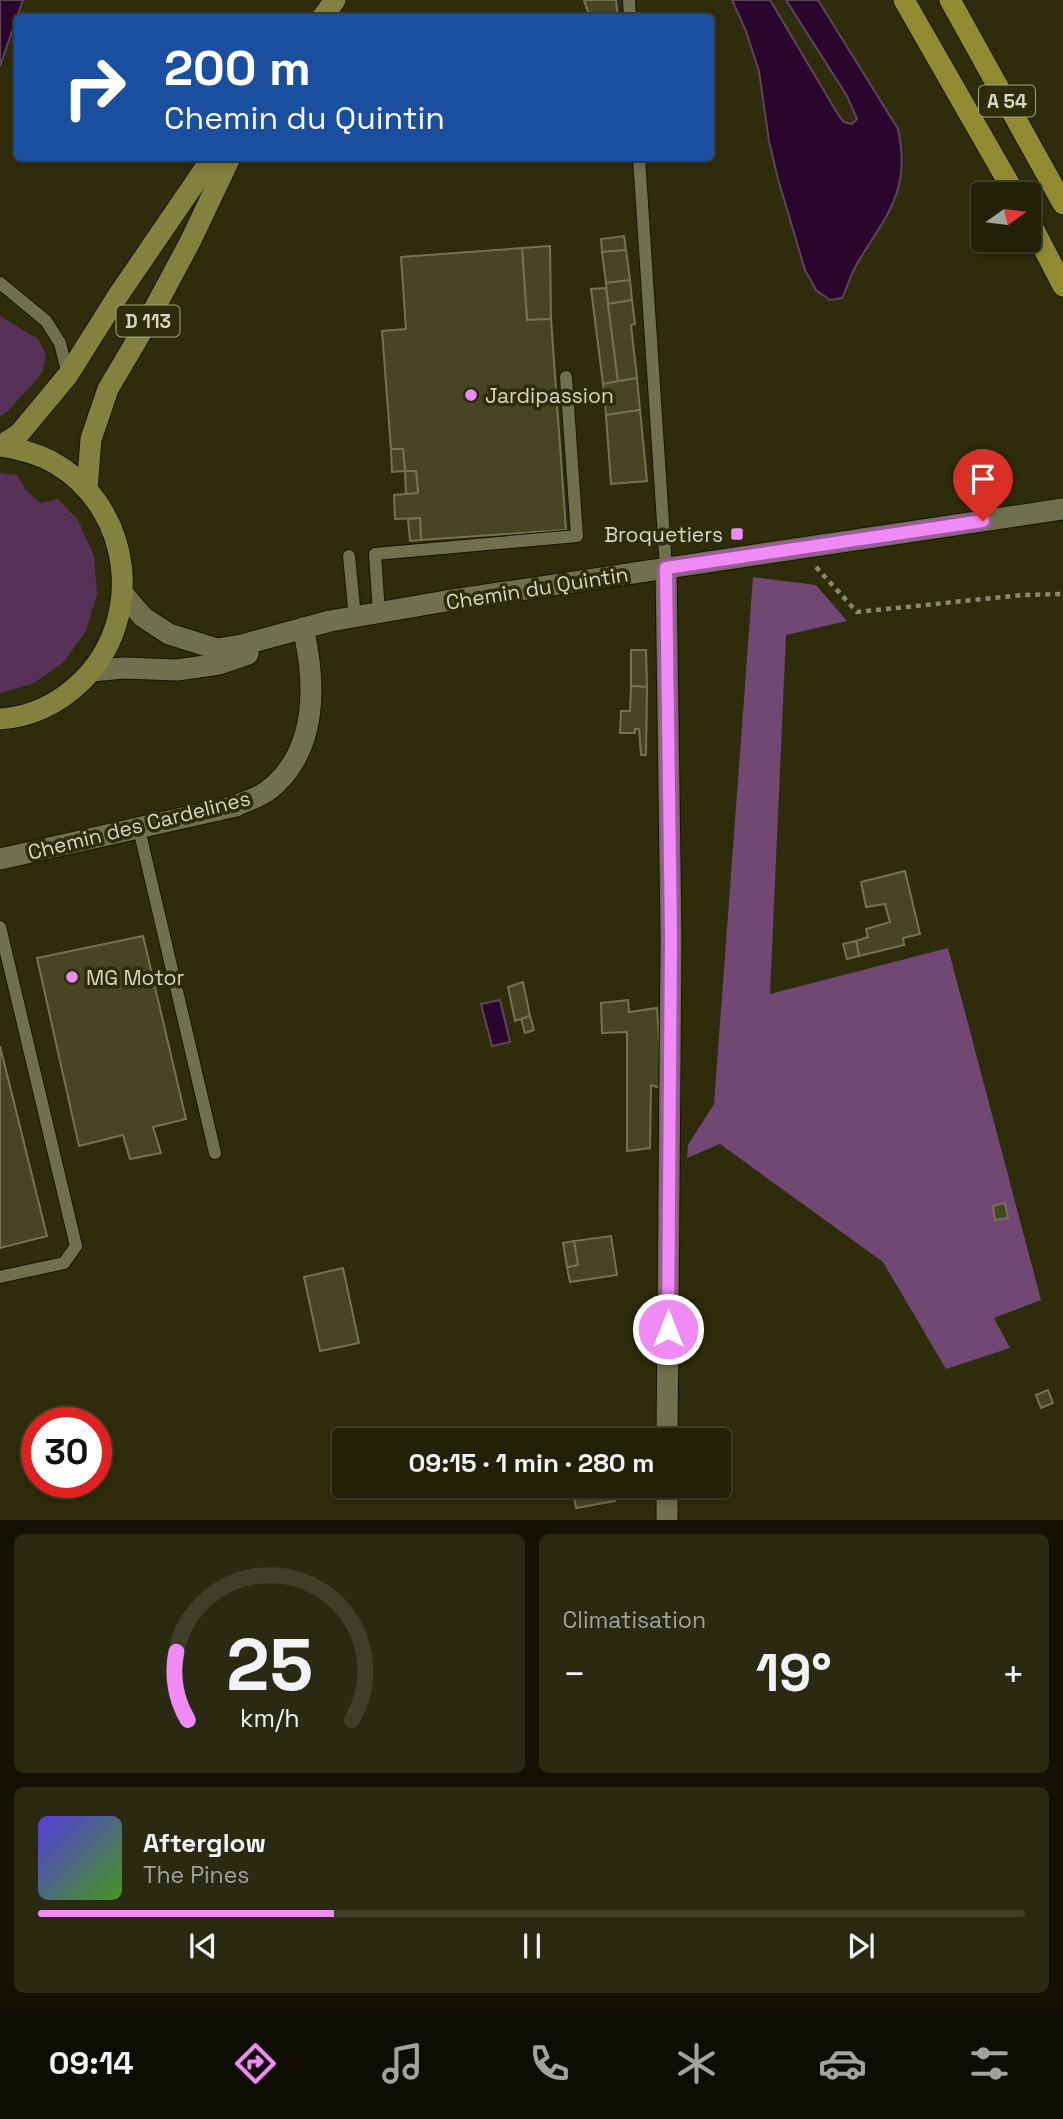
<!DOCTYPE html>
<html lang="fr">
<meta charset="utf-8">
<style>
:root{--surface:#222108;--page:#2a2912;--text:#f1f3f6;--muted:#a2a39c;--line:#3f3e29;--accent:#f08bf6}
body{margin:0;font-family:"Space Grotesk",sans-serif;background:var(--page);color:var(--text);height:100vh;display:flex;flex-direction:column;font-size:26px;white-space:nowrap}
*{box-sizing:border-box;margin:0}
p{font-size:23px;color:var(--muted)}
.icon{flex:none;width:38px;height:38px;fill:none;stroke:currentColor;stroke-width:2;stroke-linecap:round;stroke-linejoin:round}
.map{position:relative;height:1520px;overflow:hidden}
.details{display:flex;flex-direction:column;gap:14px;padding:14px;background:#131204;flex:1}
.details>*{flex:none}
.top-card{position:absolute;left:14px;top:14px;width:700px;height:147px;border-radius:7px;box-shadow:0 4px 10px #0003,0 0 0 2px var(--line);background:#1a4fa0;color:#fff;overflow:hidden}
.needle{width:46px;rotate:76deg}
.controls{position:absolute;left:971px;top:182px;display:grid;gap:14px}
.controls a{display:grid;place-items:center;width:70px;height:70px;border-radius:7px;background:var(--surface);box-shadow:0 4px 10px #0003,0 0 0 2px var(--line);font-size:35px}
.speed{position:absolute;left:21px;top:1407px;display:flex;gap:14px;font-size:35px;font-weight:700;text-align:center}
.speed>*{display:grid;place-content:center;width:91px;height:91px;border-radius:50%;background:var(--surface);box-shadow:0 4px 10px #0003,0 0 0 2px var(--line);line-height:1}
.speed .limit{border:10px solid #d22;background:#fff;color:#111}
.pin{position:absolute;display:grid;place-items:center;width:60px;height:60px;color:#fff;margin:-72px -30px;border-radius:50% 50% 50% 0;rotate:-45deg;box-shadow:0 0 7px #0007}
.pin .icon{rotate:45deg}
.me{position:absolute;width:77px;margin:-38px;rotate:0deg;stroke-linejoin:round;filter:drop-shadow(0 0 5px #0008)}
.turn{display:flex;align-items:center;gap:24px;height:147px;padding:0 35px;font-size:32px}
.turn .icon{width:91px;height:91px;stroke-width:2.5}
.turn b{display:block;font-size:49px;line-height:60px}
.big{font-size:52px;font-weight:700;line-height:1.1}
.details .card{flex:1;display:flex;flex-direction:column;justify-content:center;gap:10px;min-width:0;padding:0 24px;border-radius:10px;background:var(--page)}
.details .dial{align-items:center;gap:0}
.dial svg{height:182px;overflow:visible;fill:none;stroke:var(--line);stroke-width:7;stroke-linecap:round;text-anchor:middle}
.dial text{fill:var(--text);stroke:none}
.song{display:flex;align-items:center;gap:21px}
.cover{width:84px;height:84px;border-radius:10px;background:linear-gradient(135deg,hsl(250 70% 55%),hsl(100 70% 35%))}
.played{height:7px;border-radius:4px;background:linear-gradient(90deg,var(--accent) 30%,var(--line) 30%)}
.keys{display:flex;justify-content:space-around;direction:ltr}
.heat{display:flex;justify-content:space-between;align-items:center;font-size:38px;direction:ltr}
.details .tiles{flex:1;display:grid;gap:14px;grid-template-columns:1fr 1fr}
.card:last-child{grid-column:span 2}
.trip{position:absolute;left:332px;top:1428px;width:399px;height:70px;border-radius:7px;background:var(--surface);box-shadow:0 4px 10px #0003,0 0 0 2px var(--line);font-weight:700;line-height:70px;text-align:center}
.tab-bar{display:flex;height:112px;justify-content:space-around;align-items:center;background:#0e0d03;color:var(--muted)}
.tab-bar .icon{width:49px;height:49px}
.tab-bar .active{color:var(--accent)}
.tab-bar b{font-size:32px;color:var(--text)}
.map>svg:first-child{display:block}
</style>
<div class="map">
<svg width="1063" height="1521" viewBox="0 0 1063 1521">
<rect width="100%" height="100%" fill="#2e2c0b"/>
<!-- green -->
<g fill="#563258">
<polygon points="0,316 38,339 46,354 42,373 7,412 0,416"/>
<polygon points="0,473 17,475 26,490 40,503 58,499 78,520 94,556 97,594 86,631 63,663 32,684 0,693"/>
</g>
<!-- forest -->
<polygon fill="#714873" points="753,577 816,585 847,621 786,635 770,994 948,948 1041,1300 994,1318 1010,1348 946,1369 883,1262 720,1144 687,1158 688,1145 714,1104"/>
<!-- water -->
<g fill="#2a052d" stroke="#5e445a" stroke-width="2">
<polygon points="0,0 23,0 0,66"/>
<path d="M732,0h38l69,116 5,6 8,2 5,-5 -10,-23 -61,-96h32l80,129c13,61 -10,84 -40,133 -7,11 -10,24 -16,36l-12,2 -14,-10 -11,-20 -27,-91 -9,-38 -10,-70 -13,-40z"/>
<polygon points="500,1000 510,1042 492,1046 481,1004"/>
</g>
<!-- building -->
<g fill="#474524" stroke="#747351" stroke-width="2">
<polygon points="584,0 616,0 618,18 590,18"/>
<polygon points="624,236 626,250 602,252 601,239"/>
<polygon points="550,246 551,319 527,320 522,248"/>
<polygon points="522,248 527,320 551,319 566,530 421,540 420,518 395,519 394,495 418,493 416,471 405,471 403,449 391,449 382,331 406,329 401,257"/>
<polygon points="626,250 630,280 606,283 602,252"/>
<polygon points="630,280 632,300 608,304 606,283"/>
<polygon points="606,288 618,381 603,384 591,289"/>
<polygon points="632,300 635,324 631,325 637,378 618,381 608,304"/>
<polygon points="637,378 640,410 606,415 603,384"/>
<polygon points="640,410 647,481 611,484 606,415"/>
<polygon points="391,449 403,449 405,471 392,472"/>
<polygon points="405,471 416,471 418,493 406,494"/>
<polygon points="420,518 421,540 410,541 408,519"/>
<polygon points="631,650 646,650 647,687 631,686"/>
<polygon points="631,686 647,687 646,755 641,755 639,729 635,729 635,733 620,733 621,711 630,711"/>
<polygon points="905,871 920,934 903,938 904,945 859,956 856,941 868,937 866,929 890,922 885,904 866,907 861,882"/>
<polygon points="143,936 186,1119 153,1127 161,1153 130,1159 123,1135 79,1146 37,958"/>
<polygon points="856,941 859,956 847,959 843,944"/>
<polygon points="523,982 530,1016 515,1021 508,987"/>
<polygon points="628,1000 629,1012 657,1008 661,1067 660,1088 651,1085 650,1148 627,1151 627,1032 602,1033 601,1003"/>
<polygon points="530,1016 534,1030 525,1033 521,1019"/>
<polygon points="0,1046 47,1236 0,1248"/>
<polygon points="1005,1203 1008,1218 995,1220 993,1206"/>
<polygon points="611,1236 617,1275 570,1282 567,1267 578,1265 574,1241"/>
<polygon points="574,1241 578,1265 567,1267 563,1243"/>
<polygon points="343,1268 359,1343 320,1351 304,1277"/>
<polygon points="1048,1390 1053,1403 1041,1408 1036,1395"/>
<polygon points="572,1486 613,1486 615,1501 576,1508"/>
</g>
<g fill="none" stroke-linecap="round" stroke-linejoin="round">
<!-- lane casing -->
<g stroke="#161400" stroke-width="14">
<g id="lane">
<polyline points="629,0 630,18"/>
<polyline points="639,158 666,568"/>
<polyline points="0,283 46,321 60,343 68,375"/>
<polyline points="349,556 355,617"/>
<polyline points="379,613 375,554 577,536 566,377"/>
<polyline points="139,829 215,1153"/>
<polyline points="0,927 76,1246 64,1263 0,1277"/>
</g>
</g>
<!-- street casing -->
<g stroke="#161400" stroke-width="23">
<g id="street">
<polyline points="666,568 671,938 667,1440"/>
<path d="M0,859l236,-53c10,-5 25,-9 34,-17 48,-39 46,-106 33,-161"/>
<polyline points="667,1521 667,1486"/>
</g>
</g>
<!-- secondary casing -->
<g stroke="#161400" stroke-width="23">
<g id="secondary">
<polyline points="123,594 143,617 169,634 217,649 242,645 330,621 446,601 1063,509"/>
<polyline points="92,671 123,668 177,670 219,664 248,654"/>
</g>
</g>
<!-- primary casing -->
<g stroke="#161400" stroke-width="23">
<g id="primary">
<polyline points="322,18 335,0"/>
<path d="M0,446c20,3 39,8 56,18 77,46 89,156 25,218 -22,21 -50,35 -81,37"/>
<polyline points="0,446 19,434 68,375 117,297 212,158"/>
<polyline points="87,489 91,439 108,389 144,328 190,242 230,158"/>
</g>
</g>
<!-- highway casing -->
<g stroke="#161400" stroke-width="23">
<g id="highway">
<polyline points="904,0 1015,194"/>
<polyline points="950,0 1063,204"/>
<polyline points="1029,220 1063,286"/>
</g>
</g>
<!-- path -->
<polyline stroke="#8a8970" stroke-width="4.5" stroke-dasharray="5 5" stroke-linecap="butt" points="816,567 857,612 1022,595 1063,594"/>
<!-- lane -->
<use href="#lane" stroke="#71704e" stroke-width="12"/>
<!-- street -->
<use href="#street" stroke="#71704e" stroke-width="21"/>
<!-- secondary -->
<use href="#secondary" stroke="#71704e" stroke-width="21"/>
<!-- primary -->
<use href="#primary" stroke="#84803d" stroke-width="21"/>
<!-- highway -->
<use href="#highway" stroke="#908b31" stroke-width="21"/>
</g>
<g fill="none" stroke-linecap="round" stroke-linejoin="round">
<!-- route casing -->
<g stroke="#9c5aa0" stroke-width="18">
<polyline id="route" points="668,1329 671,938 666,568 983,521"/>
</g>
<!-- route -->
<use href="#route" stroke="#f08bf6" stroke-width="12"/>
</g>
<!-- markers -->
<g fill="#f08bf6" stroke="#2e2c0b" stroke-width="2.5">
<circle cx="471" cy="395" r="7"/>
<rect x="730" y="527" width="14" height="14" rx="3.5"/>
<circle cx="72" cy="977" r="7"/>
</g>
<g text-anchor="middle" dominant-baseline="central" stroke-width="7" stroke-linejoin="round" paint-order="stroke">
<!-- shield labels -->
<g fill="#2e2c0b" stroke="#a4a38c" stroke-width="2">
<rect x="979" y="85.5" width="56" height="31" rx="5"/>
<rect x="116.5" y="305.5" width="63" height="31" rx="5"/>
</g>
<g font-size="19" font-weight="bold" fill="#d6d6c4">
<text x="1007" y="101">A 54</text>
<text x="148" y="321">D 113</text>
</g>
<!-- poi labels -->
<g font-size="21" fill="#d6d6c4" stroke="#2e2c0b" text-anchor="start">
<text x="485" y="395">Jardipassion</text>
<text x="723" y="534" text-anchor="end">Broquetiers</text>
<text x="86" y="977">MG Motor</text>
</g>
<!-- street labels -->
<g font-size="21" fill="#d6d6c4" stroke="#2e2c0b">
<text transform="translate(537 588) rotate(-9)">Chemin du Quintin</text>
<text transform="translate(139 825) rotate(-14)">Chemin des Cardelines</text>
</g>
</g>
</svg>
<div class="controls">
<a><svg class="needle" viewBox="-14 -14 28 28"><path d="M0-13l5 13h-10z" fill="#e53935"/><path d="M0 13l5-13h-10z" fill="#a2a39c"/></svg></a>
</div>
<div class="speed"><div class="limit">30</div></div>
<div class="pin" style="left:983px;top:521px;background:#d93025"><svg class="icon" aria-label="arrive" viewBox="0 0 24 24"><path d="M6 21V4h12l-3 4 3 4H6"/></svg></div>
<svg class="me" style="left:668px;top:1329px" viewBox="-20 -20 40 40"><circle r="17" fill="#f08bf6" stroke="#fff" stroke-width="3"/><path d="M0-11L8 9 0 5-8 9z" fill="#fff"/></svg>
<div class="trip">09:15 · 1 min · 280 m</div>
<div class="top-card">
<div class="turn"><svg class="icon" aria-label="right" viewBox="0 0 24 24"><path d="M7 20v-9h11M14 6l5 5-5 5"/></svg><div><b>200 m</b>Chemin du Quintin</div></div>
</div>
</div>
<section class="details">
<div class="tiles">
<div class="card dial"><svg viewBox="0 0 100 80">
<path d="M14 69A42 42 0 1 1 86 69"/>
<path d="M14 69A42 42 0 0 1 9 39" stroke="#f08bf6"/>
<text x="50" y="56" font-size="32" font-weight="700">25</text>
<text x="50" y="72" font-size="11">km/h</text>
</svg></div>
<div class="card"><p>Climatisation</p>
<div class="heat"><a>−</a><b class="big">19°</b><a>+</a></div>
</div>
<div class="card">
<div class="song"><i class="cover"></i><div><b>Afterglow</b><p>The Pines</p></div></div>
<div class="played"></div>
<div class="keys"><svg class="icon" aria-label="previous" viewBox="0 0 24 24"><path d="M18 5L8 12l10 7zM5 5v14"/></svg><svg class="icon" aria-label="pause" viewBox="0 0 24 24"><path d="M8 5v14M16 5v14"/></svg><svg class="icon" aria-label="next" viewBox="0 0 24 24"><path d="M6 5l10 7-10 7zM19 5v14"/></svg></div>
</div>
</div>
</section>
<nav class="tab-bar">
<b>09:14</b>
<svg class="icon active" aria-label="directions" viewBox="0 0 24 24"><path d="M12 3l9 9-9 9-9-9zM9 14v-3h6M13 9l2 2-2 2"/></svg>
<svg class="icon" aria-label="music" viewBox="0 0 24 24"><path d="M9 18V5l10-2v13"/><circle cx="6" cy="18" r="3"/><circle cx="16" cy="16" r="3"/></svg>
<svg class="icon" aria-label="phone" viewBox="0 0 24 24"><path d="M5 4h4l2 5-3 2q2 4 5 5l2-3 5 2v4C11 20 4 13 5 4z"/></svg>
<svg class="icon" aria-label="climate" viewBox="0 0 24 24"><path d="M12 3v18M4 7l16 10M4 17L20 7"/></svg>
<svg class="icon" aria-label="car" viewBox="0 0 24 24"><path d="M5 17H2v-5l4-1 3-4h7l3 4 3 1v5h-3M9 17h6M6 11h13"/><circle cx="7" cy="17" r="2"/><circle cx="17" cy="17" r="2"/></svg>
<svg class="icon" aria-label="filters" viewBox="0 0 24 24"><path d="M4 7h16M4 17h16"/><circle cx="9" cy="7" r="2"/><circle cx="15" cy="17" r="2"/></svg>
</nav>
